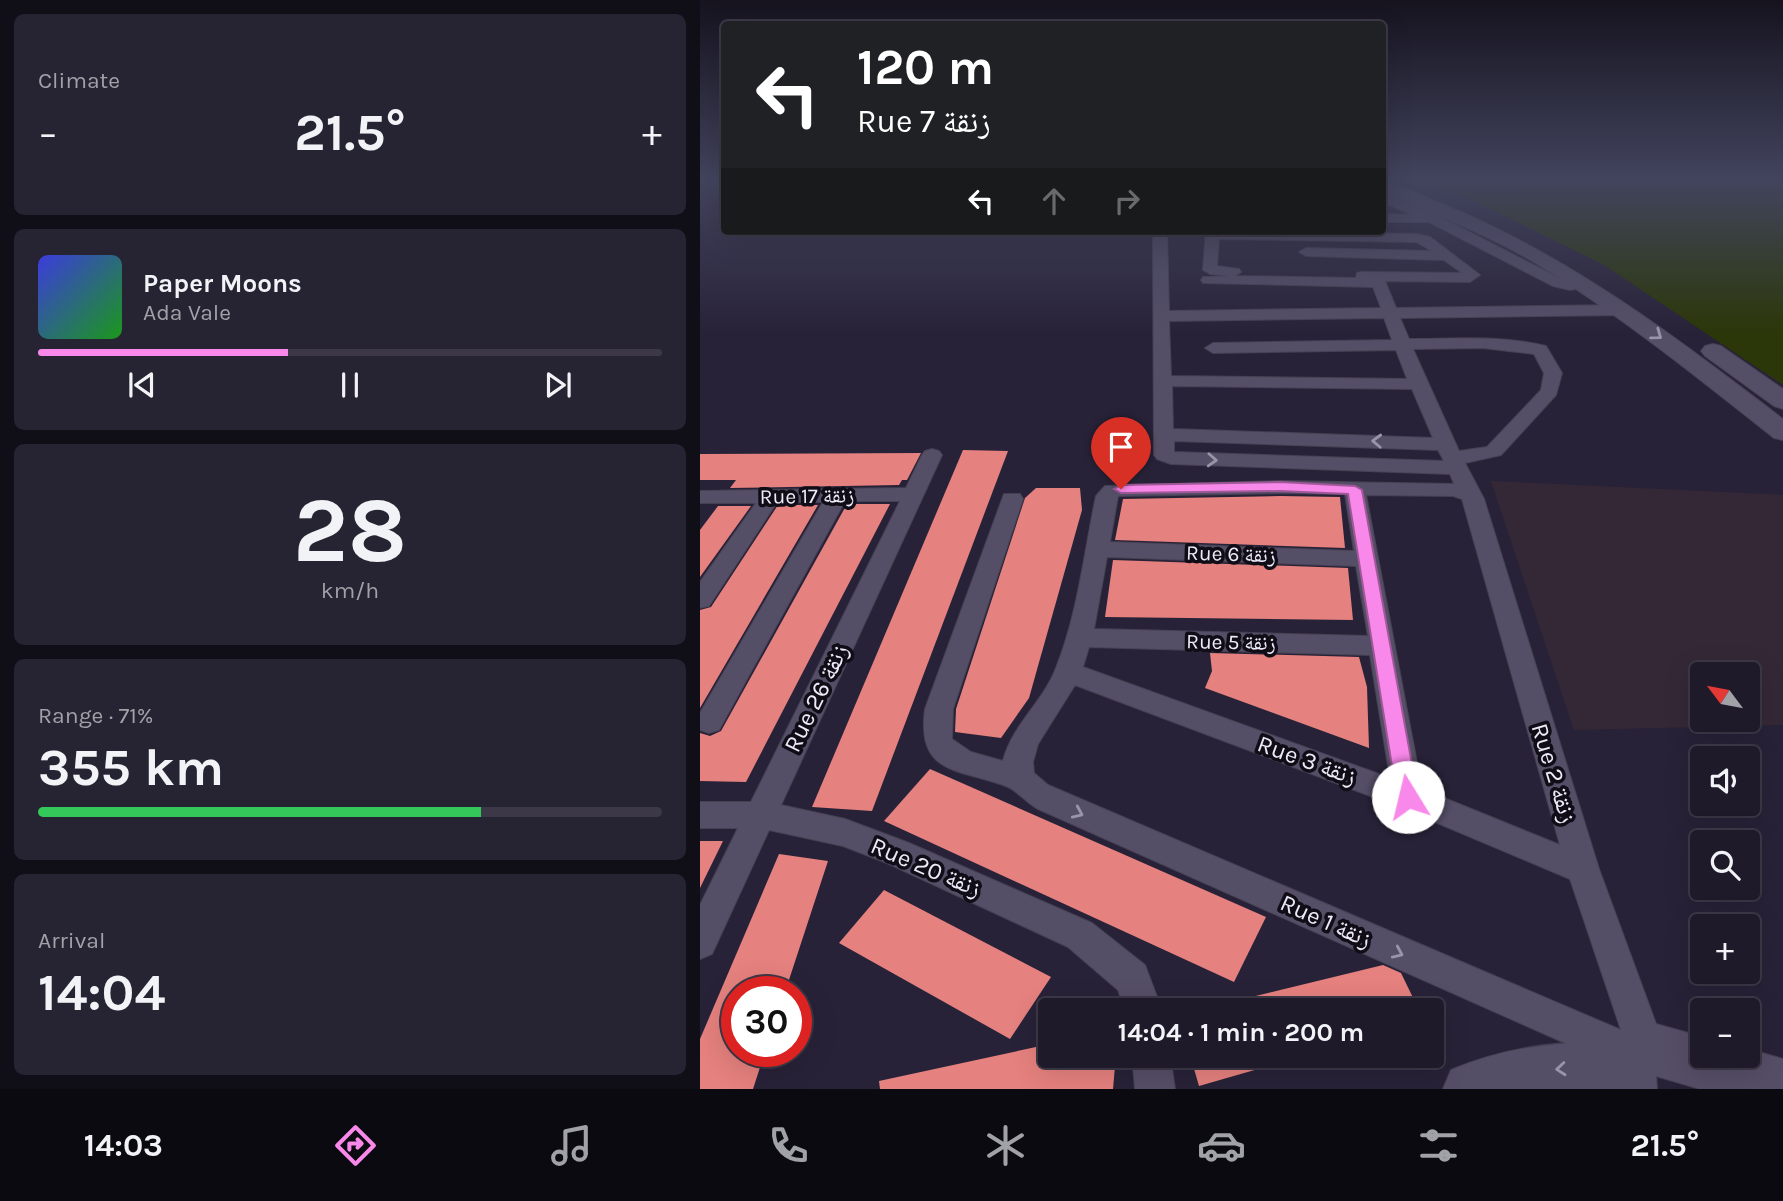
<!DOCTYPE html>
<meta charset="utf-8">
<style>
:root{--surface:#1e1a2a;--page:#262332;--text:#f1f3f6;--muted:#a1a1a8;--line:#3c3847;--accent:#f888ea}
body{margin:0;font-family:Karla,"Noto Naskh Arabic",sans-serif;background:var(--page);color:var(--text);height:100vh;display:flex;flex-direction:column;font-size:26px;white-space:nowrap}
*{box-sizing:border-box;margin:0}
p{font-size:23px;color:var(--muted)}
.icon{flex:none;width:38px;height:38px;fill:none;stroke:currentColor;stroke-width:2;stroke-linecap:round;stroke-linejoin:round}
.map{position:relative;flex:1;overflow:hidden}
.panel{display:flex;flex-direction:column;gap:14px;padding:14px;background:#100e17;width:700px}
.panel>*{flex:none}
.hud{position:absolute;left:21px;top:21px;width:665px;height:214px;border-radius:7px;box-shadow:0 7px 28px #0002,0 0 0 2px var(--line);background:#202124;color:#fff;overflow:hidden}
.needle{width:46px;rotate:302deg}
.tools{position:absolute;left:990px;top:662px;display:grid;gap:14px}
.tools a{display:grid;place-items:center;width:70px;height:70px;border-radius:7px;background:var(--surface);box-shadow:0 7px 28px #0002,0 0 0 2px var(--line);font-size:35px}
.speed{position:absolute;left:21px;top:976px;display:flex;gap:14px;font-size:35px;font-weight:700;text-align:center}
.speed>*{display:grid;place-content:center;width:91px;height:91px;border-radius:50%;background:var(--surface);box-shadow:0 7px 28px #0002,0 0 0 2px var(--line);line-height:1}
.speed .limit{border:10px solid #d22;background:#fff;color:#111}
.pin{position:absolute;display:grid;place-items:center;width:60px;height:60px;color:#fff;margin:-72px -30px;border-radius:50% 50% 50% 0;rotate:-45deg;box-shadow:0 0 7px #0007}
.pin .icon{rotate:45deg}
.me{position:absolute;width:77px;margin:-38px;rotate:351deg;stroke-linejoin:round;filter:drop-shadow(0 0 5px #0008)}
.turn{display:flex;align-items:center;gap:24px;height:147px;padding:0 21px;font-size:32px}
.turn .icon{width:91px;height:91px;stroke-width:2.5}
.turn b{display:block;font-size:49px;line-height:60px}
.lanes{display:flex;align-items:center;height:66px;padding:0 21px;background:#0003;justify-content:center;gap:35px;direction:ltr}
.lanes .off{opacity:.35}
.big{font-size:52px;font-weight:700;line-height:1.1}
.panel .widget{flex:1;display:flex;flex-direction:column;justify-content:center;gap:10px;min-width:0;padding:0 24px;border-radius:10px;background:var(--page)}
.panel .dial{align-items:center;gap:0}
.dial b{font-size:91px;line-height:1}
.song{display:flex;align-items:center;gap:21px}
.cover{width:84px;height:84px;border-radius:10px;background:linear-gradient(135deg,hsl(240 70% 55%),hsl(120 70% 35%))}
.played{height:7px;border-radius:4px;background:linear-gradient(90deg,var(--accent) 40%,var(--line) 40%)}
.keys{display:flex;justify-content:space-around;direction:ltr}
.heat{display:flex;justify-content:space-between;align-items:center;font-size:38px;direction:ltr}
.charge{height:10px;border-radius:5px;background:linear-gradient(90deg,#34c759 71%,var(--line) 0)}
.trip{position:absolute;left:338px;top:998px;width:406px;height:70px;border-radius:7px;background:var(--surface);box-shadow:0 7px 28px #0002,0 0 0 2px var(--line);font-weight:700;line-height:70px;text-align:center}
.dock{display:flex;height:112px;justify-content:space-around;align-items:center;background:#0c0a11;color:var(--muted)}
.dock .icon{width:49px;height:49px}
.dock .on{color:var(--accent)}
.dock b{font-size:32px;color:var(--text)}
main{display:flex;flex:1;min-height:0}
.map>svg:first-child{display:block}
</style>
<main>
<section class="panel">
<div class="widget"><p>Climate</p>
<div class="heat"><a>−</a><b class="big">21.5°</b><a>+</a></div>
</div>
<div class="widget">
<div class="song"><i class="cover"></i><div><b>Paper Moons</b><p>Ada Vale</p></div></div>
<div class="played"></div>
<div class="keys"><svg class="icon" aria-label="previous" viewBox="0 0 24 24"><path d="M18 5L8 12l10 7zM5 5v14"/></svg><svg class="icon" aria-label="pause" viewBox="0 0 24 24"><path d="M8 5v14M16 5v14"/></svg><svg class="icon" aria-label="next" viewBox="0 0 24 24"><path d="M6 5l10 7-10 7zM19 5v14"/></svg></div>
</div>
<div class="widget dial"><b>28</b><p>km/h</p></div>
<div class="widget"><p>Range · 71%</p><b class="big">355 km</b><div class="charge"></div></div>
<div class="widget"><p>Arrival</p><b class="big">14:04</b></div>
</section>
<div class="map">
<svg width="1083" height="1089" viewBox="0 0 1083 1089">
<rect width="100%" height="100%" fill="#282238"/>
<!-- education -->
<path fill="#352836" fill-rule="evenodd" d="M791,481l292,14v230l-209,5zM1003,674h45v45h-45z"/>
<!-- green -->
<polygon fill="#2b3709" points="726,181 1083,181 1083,385 904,265 766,197"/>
<!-- building -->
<g fill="#e5817e">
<polygon points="263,450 308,451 172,811 112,807"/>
<polygon points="221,453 207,480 202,480 199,485 30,488 36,480 0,480 0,454"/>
<polygon points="336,488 380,488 382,510 329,698 301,738 255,732 256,709 325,498"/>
<polygon points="580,496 640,497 645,548 415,540 423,499"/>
<polygon points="147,504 190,504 46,782 0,781 0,733 10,736 21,731"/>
<polygon points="78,505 118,505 0,708 0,610 11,607"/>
<polygon points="18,506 51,506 0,577 0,530"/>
<polygon points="413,560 648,568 653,620 405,617"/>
<polygon points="510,653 659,657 667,687 669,748 505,688 512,671"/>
<polygon points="230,769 566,917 534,982 184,821"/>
<polygon points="0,841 23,841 0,888"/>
<polygon points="79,854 128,861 85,992 37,992 37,1052 65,1052 53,1089 0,1089 0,1039"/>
<polygon points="184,890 351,977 310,1039 139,943"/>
<polygon points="683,965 701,973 719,1010 528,1010 527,1003"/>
<polygon points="350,1044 350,1055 416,1055 413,1089 180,1089 179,1081"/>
<polygon points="490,1055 589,1055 589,1060 499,1086"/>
</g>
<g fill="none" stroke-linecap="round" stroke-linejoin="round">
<!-- street casing -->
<g stroke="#464053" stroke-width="2">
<g id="street">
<polygon points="682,193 738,216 863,280 882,280 889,284 887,287 870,290 853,286 729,222 682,222 682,214 713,215 682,202"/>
<path d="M453,231h14l2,80 212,-3 -8,-21 -170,-4 -2,-3 2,-3 26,-1 -19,-2 -7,-4 3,-39 210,3 14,3 50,38 -10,7 -85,-1 11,27 226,-3 8,5 -8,5 -222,3 9,21c46,0 92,-4 137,7l16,27 -6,22 -55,60 -36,8 19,36 115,370 67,182 -6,13 -28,9 -13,-6 -581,-258c-10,-5 -22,-19 -30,-22 -47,-19 -92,-10 -83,-78l79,-215h16l3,5 -70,210 -1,30 19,13 32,9c9,-36 40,-59 53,-93 22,-55 28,-115 40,-172l9,-10 175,-5 174,3 -4,-10 -279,-10 -14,-5 -3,-4zM519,239l197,3 16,9 -126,-3 -7,4 7,4 138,4 18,13 -100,-1 -5,1 -1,5 -121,-2 6,-4 -2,-3 -22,-3zM684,318l8,22 -179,3 -8,5 8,5 183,-3 11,29 -236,-3 -2,-55zM783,348l51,6 10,19 -3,17 -54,57 -28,4 -46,-102zM472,386l240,3 21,49 -260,-9zM474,441l264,9 6,11 -270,-9zM580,493l65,1 9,57 -244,-9 8,-46zM666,495l87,1 9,3 98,346 -138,-56zM407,557l249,9 12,70 -274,-7zM389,647l281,8 20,123 -307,-111zM375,685l322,121 173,73 51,151 -573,-245 -14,-12 -1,-11 5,-18z"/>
<polygon points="232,449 239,451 242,455 81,805 145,819 209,843 392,923 445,965 462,1010 425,1010 418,990 368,947 187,863 143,846 69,830 12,954 0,959 0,905 38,828 0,828 0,802 51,802 200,501 145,501 19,730 9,733 0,730 0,713 123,502 77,502 9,606 0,608 0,582 56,503 0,503 0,491 206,488 222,455 225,451"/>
<polygon points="432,1055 470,1055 475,1089 435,1089"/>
</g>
</g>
<!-- secondary casing -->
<g stroke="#464053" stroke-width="2">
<g id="secondary">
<path d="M682,181c21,5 41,15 60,23 126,51 234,133 341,215v21l-9,-2c-77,-61 -153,-122 -237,-174 -48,-29 -102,-50 -155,-72z"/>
<polygon points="1013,344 1021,346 1083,389 1083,409 1074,406 1005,356 1001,351 1005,346"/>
<path d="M956,1024l47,13v18h45v-6l35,10v30h-83l-44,-13 1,13h-214l8,-19c52,-22 109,-30 165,-27l7,-7z"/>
</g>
</g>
<!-- street -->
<use href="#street" fill="#554e67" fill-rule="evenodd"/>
<!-- secondary -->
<use href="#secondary" fill="#554e67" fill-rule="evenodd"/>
</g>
<!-- one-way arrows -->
<defs><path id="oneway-chevron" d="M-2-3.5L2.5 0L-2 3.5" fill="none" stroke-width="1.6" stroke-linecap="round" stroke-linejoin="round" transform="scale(1.75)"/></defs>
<g stroke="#9994a8">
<use href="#oneway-chevron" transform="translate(957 335) rotate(36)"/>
<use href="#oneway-chevron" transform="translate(677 441) rotate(-178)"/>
<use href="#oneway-chevron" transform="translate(512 460) rotate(3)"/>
<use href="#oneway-chevron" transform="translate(378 813) rotate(24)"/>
<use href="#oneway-chevron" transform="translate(698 953) rotate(24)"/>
<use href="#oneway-chevron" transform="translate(861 1069) rotate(175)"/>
</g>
<!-- sky -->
<linearGradient id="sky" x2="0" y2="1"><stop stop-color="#16131f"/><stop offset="0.54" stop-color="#42445e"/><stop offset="1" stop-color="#42445e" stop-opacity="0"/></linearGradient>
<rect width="1083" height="333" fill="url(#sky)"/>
<!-- route -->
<polygon fill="#f888ea" stroke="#a15898" stroke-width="2" points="580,482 655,486 662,490 718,797 715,803 708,806 700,803 697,797 648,494 580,491 421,493 414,489 421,485"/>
<g text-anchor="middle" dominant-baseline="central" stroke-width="7" stroke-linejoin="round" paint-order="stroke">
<!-- street labels -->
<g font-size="21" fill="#ece9f8" stroke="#100d17">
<text transform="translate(107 496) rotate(-1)">Rue 17 زنقة</text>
<text transform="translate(531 554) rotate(2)">Rue 6 زنقة</text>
<text transform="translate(531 642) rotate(1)">Rue 5 زنقة</text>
</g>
<!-- near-street labels -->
<g font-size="24" fill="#ece9f8" stroke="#100d17">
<text transform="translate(116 698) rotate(-64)">Rue 26 زنقة</text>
<text transform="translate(607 760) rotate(20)">Rue 3 زنقة</text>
<text transform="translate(854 773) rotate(73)">Rue 2 زنقة</text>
<text transform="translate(226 867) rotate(23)">Rue 20 زنقة</text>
<text transform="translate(626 921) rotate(24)">Rue 1 زنقة</text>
</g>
</g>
</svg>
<div class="tools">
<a><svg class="needle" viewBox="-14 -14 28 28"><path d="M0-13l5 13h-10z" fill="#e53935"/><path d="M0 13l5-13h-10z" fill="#a1a1a8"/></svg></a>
<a><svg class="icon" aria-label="sound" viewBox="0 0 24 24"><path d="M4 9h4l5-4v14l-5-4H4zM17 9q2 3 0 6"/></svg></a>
<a><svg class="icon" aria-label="search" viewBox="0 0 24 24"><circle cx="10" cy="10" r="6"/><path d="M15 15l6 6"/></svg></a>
<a>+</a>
<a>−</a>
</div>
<div class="speed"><div class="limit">30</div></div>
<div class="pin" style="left:421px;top:489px;background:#d93025"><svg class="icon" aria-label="arrive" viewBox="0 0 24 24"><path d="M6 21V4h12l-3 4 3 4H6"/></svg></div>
<svg class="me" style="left:708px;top:797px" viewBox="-20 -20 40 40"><circle r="19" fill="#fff"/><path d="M0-13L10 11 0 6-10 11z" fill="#f888ea"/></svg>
<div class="trip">14:04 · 1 min · 200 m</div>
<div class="hud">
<div class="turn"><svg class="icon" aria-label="left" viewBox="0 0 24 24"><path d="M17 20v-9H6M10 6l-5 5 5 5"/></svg><div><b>120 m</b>Rue 7 زنقة</div></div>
<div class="lanes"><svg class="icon" aria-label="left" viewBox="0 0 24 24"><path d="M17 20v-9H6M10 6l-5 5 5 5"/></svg><svg class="icon off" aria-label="ahead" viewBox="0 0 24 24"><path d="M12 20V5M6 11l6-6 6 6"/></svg><svg class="icon off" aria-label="right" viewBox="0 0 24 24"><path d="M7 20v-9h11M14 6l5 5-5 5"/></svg></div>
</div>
</div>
</main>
<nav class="dock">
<b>14:03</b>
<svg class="icon on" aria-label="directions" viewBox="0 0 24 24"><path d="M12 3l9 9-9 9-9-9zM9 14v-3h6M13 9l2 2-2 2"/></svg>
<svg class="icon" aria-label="music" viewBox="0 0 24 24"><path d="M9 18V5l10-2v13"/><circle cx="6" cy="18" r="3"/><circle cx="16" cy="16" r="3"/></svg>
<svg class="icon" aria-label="phone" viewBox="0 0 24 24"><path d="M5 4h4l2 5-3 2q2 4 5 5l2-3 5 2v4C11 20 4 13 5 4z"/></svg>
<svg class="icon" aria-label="climate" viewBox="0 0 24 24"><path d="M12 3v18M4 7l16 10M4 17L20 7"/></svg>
<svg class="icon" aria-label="car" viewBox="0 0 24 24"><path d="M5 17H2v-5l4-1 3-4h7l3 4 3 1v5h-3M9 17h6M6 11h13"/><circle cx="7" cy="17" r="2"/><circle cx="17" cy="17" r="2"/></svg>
<svg class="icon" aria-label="filters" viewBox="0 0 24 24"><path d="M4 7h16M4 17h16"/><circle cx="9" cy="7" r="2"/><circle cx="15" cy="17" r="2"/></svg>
<b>21.5°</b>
</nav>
